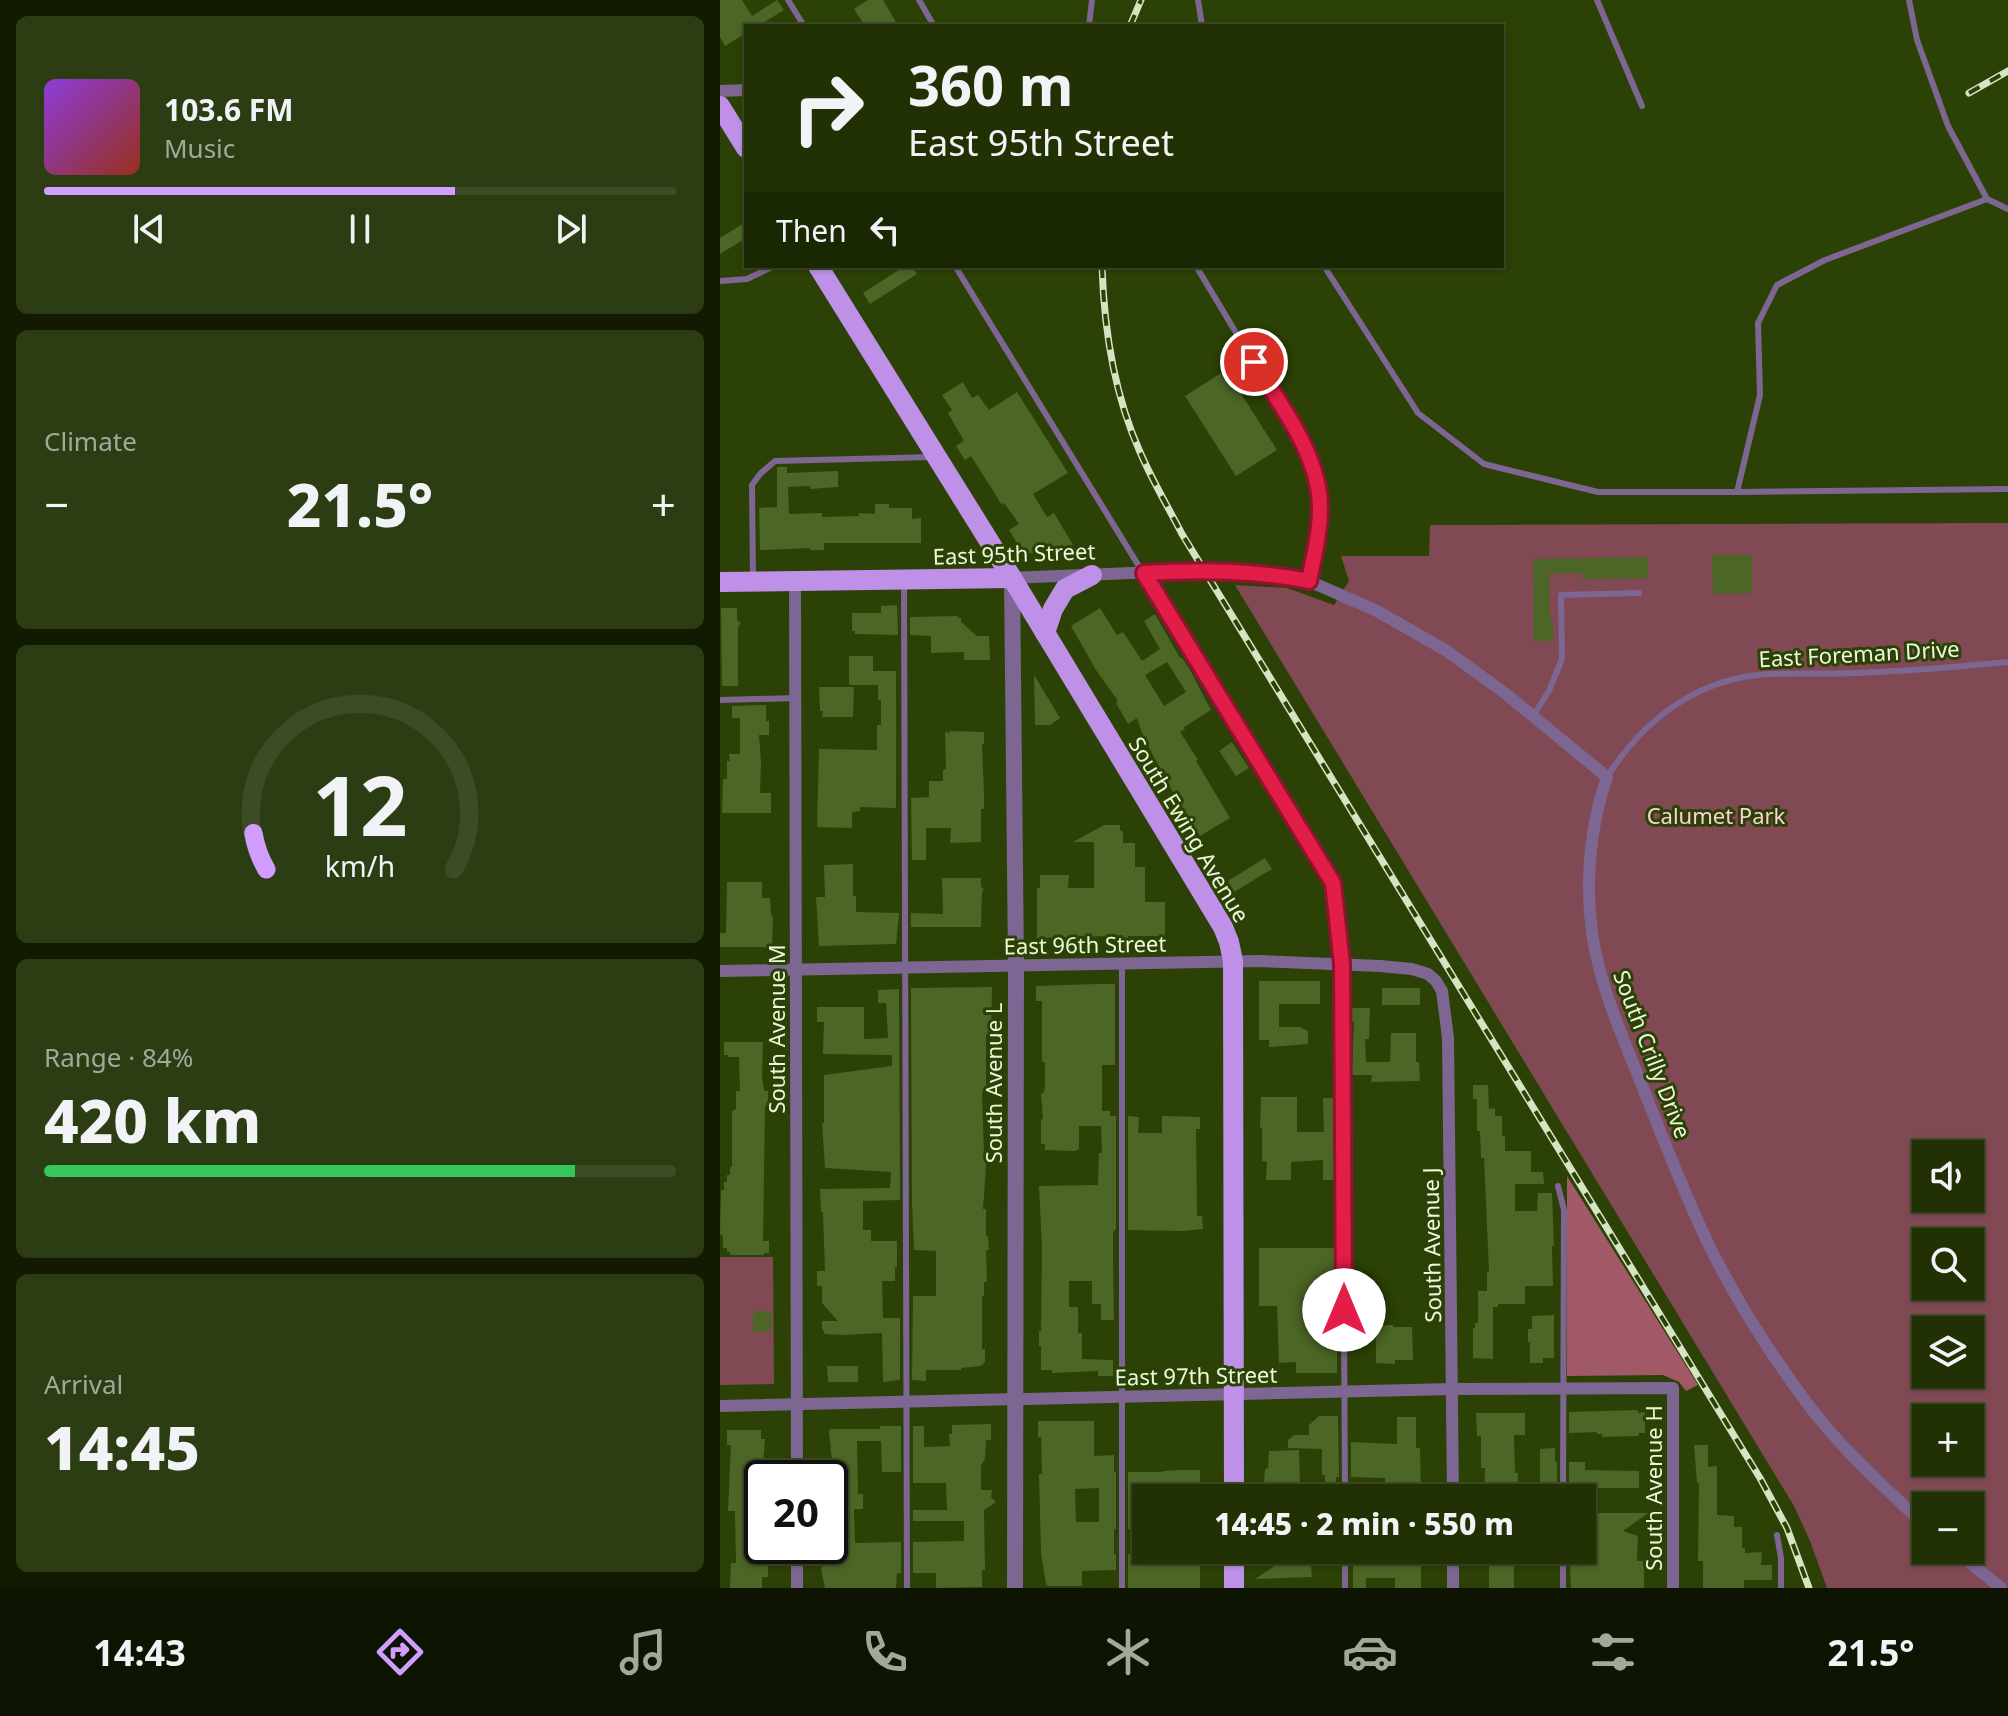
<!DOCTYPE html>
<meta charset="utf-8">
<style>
:root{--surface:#213104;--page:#2d3d13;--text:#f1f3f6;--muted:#a2a99a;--line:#3e4c26;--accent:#d19dfe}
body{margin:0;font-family:"Noto Sans",sans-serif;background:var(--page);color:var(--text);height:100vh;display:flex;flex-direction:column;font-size:30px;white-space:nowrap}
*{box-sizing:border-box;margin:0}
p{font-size:26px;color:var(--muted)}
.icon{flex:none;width:44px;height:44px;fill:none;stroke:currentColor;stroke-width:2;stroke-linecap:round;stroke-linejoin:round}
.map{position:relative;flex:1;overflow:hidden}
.details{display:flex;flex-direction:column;gap:16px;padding:16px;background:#121b02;width:720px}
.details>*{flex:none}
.guide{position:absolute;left:24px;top:24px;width:760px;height:244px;border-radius:0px;box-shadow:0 2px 6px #0004,0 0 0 2px var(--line);background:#213104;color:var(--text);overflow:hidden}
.buttons{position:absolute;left:1192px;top:1140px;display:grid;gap:16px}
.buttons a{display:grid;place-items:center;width:72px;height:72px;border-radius:0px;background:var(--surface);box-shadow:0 2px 6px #0004,0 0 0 2px var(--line);font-size:40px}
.speed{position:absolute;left:24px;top:1460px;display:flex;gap:16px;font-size:40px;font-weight:700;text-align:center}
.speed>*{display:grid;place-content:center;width:104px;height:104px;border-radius:50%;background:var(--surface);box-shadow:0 2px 6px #0004,0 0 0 2px var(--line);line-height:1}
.speed .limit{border:4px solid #111;border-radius:12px;background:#fff;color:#111}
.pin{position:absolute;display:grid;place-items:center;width:68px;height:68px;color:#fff;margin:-34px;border:4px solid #fff;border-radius:50%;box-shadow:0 2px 8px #0007}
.me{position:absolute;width:88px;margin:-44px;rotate:0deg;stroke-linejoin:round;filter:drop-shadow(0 0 6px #0008)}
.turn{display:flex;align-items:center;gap:28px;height:168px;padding:0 32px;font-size:36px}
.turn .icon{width:104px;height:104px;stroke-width:2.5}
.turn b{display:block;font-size:56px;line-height:68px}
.then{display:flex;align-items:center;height:76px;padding:0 32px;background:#0003;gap:16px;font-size:30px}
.big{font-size:60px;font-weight:800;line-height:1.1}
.details .tile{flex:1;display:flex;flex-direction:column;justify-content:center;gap:12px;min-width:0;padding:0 28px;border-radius:12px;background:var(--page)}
.details .dial{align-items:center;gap:0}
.dial svg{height:208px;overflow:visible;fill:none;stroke:var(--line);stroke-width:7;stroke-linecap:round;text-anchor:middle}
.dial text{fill:var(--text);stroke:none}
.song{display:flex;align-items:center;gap:24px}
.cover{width:96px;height:96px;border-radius:12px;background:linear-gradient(135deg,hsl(270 70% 55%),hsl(10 70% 35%))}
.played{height:8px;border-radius:4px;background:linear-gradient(90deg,var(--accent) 65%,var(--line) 65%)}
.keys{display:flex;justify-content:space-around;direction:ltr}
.heat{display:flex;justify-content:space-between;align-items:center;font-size:44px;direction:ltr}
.charge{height:12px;border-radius:6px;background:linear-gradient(90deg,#34c759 84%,var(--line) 0)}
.trip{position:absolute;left:412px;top:1484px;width:464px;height:80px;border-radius:0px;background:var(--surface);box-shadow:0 2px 6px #0004,0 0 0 2px var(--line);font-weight:800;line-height:80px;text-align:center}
.dock{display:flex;height:128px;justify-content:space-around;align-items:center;background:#0d1402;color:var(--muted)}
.dock .icon{width:56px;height:56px}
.dock .current{color:var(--accent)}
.dock b{font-size:36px;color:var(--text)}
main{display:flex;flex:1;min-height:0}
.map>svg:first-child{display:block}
</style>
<main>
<section class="details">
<div class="tile">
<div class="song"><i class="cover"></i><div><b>103.6 FM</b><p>Music</p></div></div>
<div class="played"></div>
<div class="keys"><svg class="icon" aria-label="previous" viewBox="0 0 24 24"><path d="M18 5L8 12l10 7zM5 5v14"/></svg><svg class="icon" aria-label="pause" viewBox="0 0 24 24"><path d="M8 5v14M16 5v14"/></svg><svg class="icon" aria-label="next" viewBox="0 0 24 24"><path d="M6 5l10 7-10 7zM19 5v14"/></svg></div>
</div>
<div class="tile"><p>Climate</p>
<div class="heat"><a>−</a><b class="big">21.5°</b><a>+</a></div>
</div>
<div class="tile dial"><svg viewBox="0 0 100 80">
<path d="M14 69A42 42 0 1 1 86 69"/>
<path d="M14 69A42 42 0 0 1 9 55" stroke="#d19dfe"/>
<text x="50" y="56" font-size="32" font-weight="700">12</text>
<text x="50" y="72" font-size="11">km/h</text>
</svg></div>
<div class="tile"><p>Range · 84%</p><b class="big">420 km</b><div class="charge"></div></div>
<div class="tile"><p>Arrival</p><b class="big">14:45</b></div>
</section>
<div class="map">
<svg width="1288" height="1588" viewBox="0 0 1288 1588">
<rect width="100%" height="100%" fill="#2c4105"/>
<!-- green -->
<g fill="#804953" fill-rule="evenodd">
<path d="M1288,523v1065h-181l-17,-47 -16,-35 -559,-921 52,3 47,17 15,-24 -8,-25h88l1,-31zM1206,1154h44v44h-44zM1206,1242h44v44h-44zM1206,1330h44v44h-44zM1206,1418h44v44h-44zM1206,1506h44v44h-44z"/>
<polygon points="0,1257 53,1257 54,1384 0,1385"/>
</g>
<!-- forest -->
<polygon fill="#a15867" points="847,1176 978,1385 966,1391 959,1382 943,1375 847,1376"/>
<!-- building -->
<g fill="#4c6625" fill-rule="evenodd">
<polygon points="0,0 22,0 32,16 57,0 64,10 38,26 26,26 26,33 5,46 0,37"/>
<polygon points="148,0 163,0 176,22 169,26 145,26 134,9"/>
<polygon points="26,222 26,238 0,254 0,238"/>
<polygon points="185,266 192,266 197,274 150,304 143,293"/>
<polygon points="506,370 557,450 516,476 465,396"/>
<polygon points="243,382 252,398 258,395 269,410 297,392 348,473 313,494 327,517 334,513 353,545 339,553 303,553 289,530 299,524 284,503 282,505 251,456 245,460 236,446 244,441 228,413 232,410 222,395"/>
<polygon points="57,467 67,467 67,473 118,471 118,487 90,489 90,486 68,487 69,514 102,513 102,517 139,516 139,513 155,514 155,504 169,504 169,508 192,508 192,519 201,518 201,543 104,543 104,550 90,550 90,548 40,550 39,508 57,507"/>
<polygon points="992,555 1032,555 1032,593 993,594"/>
<polygon points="928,557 928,578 862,579 862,573 829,573 830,620 832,620 834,641 814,641 813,559"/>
<polygon points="177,605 178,635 135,634 135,631 132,631 132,613 161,613 161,606"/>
<polygon points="1,608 17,608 17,620 21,623 18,626 18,686 2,686"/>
<path d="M380,608l17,27 6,-3 19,29 18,-12 -16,-28 11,-7 25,44h2l7,10 22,42 -27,17 1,2 -5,3 18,28 -2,1 34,57 -30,18 -25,-40 -28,-52 -4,-2 1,-3 -7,-21 -9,6 -12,-21 2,-2 -22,-31 -25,-44zM447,662l19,30 -22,14 -19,-31z"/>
<polygon points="238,616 238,618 241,618 241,622 257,636 269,636 270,660 244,660 244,652 211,653 211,636 190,635 190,617"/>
<polygon points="129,656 153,656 153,671 176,671 176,808 140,807 140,811 132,812 132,828 97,827 99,749 157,750 157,725 161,725 161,700 158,700 158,685 129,685"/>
<polygon points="314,675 340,718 330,725 315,725"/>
<polygon points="99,687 134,687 133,717 102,717 103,711 100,711"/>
<polygon points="46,705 46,721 49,721 49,735 39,735 41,761 40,793 51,793 51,813 2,813 3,779 7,779 7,761 10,761 9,754 20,754 20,718 12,718 12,706"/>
<polygon points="230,731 264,732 264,744 262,744 264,794 264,809 261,809 261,842 230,843 231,828 206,828 206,860 192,860 191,798 209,797 209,781 223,781 223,770 226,769 225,732 230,733"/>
<polygon points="512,742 529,768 516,776 499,751"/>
<polygon points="384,825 400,825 400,830 403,832 403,843 415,843 415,867 425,867 425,902 445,902 445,936 408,936 408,941 391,941 391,936 317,938 317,888 320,888 320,875 349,875 348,888 374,888 374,842 353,842"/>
<polygon points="545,858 552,869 514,892 508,881"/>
<polygon points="133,864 133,896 136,896 136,912 179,913 176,944 99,946 96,897 105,897 104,865"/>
<polygon points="222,878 261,878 261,886 264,890 262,891 261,927 191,927 191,913 223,914"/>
<polygon points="7,882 42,882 42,898 50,898 51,916 53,915 52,947 0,947 0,933 6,933"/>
<polygon points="539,981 600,981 600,1004 559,1004 559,1027 580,1027 588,1031 588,1044 549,1047 549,1040 539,1040"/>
<polygon points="377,984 395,984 395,1065 382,1065 382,1111 390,1111 390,1116 396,1116 396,1229 393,1232 393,1259 394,1320 381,1320 381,1304 372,1304 372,1281 349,1281 349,1307 358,1307 358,1333 362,1333 362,1359 393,1360 393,1376 378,1376 378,1371 332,1373 332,1370 321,1370 321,1346 319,1346 319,1331 321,1331 322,1248 319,1186 378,1185 379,1153 382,1153 381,1126 359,1126 359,1149 355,1151 325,1150 325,1144 321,1144 321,1120 323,1118 321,1094 324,1092 325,1086 325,1062 322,1062 322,1001 316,1001 316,986"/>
<polygon points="272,987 271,1035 266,1035 266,1092 262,1092 264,1153 266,1153 266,1167 263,1209 266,1209 266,1236 268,1236 269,1250 266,1250 267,1282 264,1282 264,1296 262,1296 262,1349 265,1349 265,1362 261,1366 241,1368 241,1370 206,1370 206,1381 192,1380 193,1296 216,1296 216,1251 194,1250 192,1202 191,988"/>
<rect x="662" y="988" width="38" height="17"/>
<polygon points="179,989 180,1200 143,1201 143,1230 151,1230 151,1241 177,1241 177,1267 175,1267 175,1281 162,1281 163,1318 180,1318 180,1380 163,1382 162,1333 122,1335 105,1334 102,1328 102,1321 118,1321 102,1303 102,1286 97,1286 97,1271 105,1271 103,1212 101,1212 100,1189 170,1188 171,1172 105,1168 102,1123 104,1123 104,1075 172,1066 172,1055 103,1054 104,1022 97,1022 97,1007 144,1007 144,1039 168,1038 166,1003 158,1003 158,990"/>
<polygon points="631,1008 650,1008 649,1039 645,1039 646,1062 670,1062 671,1033 696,1033 696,1062 699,1062 700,1081 651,1082 652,1075 632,1075 634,1022 631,1022"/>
<polygon points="4,1042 43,1042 42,1076 44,1091 48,1091 48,1106 45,1106 43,1241 49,1241 49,1253 44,1253 44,1255 10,1255 10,1252 7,1252 7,1248 3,1248 3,1238 2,1235 0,1235 1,1190 4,1190 4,1182 7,1182 7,1175 10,1175 10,1167 12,1167 12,1111 16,1109 16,1091 20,1091 19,1057 8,1057 8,1055 4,1055"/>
<polygon points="753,1085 768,1085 769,1109 775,1108 775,1116 782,1116 782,1136 785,1136 785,1151 811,1151 811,1172 823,1172 824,1184 795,1184 795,1211 817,1211 818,1193 832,1193 834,1246 832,1246 833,1286 805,1286 805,1304 778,1304 778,1307 773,1307 773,1359 753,1358 753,1328 755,1328 755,1323 758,1323 758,1291 767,1291 767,1272 769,1272 764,1158 761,1158 760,1131 757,1131 757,1099 753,1099"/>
<polygon points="541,1097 577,1097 577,1132 604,1132 603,1098 616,1098 616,1180 603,1180 603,1160 571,1162 571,1180 546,1180 547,1162 542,1161 542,1128 540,1128"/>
<polygon points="408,1116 419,1117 418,1133 442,1133 442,1116 480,1117 480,1129 476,1129 477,1216 482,1216 483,1229 462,1231 408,1230"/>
<polygon points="539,1248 617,1248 617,1373 576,1373 576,1362 559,1363 557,1306 539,1306"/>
<polygon points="630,1296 647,1296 648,1312 630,1311"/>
<polygon points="35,1311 52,1311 51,1331 34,1332 32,1318 35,1314"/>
<polygon points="834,1315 834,1358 823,1358 823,1363 810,1363 810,1342 808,1342 808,1329 812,1329 812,1316"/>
<polygon points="673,1325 673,1327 692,1327 693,1360 675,1360 675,1364 656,1363 656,1326"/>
<polygon points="107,1366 138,1366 138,1382 108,1382"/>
<polygon points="918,1410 918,1413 925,1412 925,1433 919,1433 919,1436 882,1437 882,1434 877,1434 877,1432 849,1433 849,1412"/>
<polygon points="756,1413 805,1413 805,1435 794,1435 795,1473 798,1473 798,1482 820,1482 820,1449 835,1448 835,1462 837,1462 837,1495 835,1495 835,1498 764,1498 765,1468 761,1468 761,1436 757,1436"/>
<polygon points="599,1416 618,1416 619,1477 616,1477 616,1494 605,1494 605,1475 602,1475 602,1449 568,1448 568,1440 574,1435 589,1435 589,1425"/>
<polygon points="677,1417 696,1417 696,1448 700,1448 701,1498 665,1498 665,1478 631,1477 631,1442 677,1444"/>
<path d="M318,1421h56v35l20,-1v17h2v57h-2v25h2v16l-34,1v15h-34l-2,-2 -5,-31 -2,-79h3l-1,-37h-3zM379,1488v34h-23l-1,-33z"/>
<polygon points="271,1424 271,1440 266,1440 265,1458 261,1466 261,1490 272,1490 271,1497 276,1502 264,1510 265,1570 262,1570 262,1587 216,1588 216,1573 193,1573 193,1542 244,1541 244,1521 193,1521 193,1510 227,1510 226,1483 193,1483 193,1426 204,1426 204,1447 230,1446 229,1434 232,1434 232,1425"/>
<polygon points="160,1426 181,1426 181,1472 162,1472 161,1441 137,1441 138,1494 143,1494 143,1509 134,1509 135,1543 181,1542 181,1573 177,1573 176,1588 105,1588 101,1569 103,1566 103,1546 110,1546 110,1478 102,1478 101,1461 112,1461 109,1431 110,1429 160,1429"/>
<polygon points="7,1430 41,1430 41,1439 45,1439 42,1477 42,1562 48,1562 48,1577 42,1577 42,1588 10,1588 11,1563 16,1563 15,1511 8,1511 11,1445 7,1445"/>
<polygon points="974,1445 988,1445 988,1467 997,1466 997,1515 1014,1516 1014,1527 1022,1527 1022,1548 1025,1548 1025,1553 1042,1552 1041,1565 1052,1565 1052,1580 1024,1580 1024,1588 983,1588 983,1561 978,1561 979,1483 977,1483"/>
<polygon points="579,1450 580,1483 583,1483 584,1497 543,1498 545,1469 548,1468 549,1451"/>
<polygon points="849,1462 865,1462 865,1470 919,1471 919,1488 867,1488 867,1495 849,1495"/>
<polygon points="461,1470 480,1470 480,1498 423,1498 423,1529 408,1529 408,1472 443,1472 443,1471"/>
<polygon points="862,1513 928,1513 903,1531 918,1536 917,1561 924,1561 924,1588 851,1588 849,1550 862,1550 862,1546 878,1546 878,1524 862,1524"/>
<polygon points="665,1550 701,1550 701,1588 675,1588 675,1578 646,1578 646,1588 633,1588 633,1562 665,1562"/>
<polygon points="765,1550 799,1550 799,1565 794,1565 794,1588 769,1588 769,1565 765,1565"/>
<polygon points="475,1553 480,1554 480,1588 408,1588 408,1554"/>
<polygon points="588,1561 588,1564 591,1564 592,1577 535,1579 553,1567 553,1562"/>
</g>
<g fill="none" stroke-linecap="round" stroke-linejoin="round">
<!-- service -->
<g stroke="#7d6691" stroke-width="6">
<polyline points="68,0 84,26"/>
<polyline points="199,0 214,26"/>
<polyline points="478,0 482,26"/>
<polyline points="877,0 922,106"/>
<polyline points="1189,0 1197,40 1228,126 1267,199 1288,209"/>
<polyline points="369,26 372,0"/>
<polyline points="1267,199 1105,260 1057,285 1038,323 1040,395 1017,492 1288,489"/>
<polyline points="235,266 613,883 622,964 625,1498"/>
<path d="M476,266c22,37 44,73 66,110 24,40 53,79 58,127 2,25 -6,53 -11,78"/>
<polyline points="604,266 698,413 764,464 878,492 1017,492"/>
<polyline points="0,281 27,279 54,266"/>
<polyline points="33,579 32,485 40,474 55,461 213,457"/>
<polyline points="184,584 187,1588"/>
<polyline points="0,700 75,698"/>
<polyline points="813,716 829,691 842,659 841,595 919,593"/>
<path d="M887,777c37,-58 92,-100 163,-103 28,-1 57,0 86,-1 51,-2 101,-6 152,-11"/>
<polyline points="402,963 402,1588"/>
<polyline points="838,1186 844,1210 843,1498"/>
<polyline points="1057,1535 1061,1558 1061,1588"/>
<polyline points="625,1550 625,1588"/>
<polyline points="843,1588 843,1550"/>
</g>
<!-- minor -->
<g stroke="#7d6691" stroke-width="12">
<polyline points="0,91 26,90"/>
<path d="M292,578l191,-8 71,4 35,7 68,30 70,40 59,43 101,83c-17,49 -22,104 -15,156 8,54 31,105 51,155 20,51 40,102 63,151 27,56 61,110 98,160 35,48 79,87 122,127"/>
<polyline points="75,581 77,1478"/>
<polyline points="0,971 538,961 660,966 692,969 708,974 716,981 722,991 728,1038 733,1498"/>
<polyline points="0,1406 733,1389 953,1388 953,1588"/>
<polyline points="733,1550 733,1588"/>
<polyline points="1234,1550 1281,1588"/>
<polyline points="77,1588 77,1546"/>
</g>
<!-- tertiary -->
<polyline stroke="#7d6691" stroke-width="16" points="292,578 296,965 295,1588"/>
<!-- primary -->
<g stroke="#bf90e8" stroke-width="20">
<polyline points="0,106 26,148"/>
<polyline points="98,266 292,578 503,927 509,942 513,961 514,1498"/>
<polyline points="0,582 292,578"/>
<polyline points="325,633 333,609 345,589 372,575"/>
<polyline points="514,1550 514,1588"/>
</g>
<!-- rail casing -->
<g stroke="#d5e4c3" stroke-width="7">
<g id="rail">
<polyline points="410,26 421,0"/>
<polyline points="1249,93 1288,71"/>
<path d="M382,266c2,63 12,128 38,186 12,28 28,55 42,82l578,944 27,50 22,60"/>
</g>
</g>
<!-- rail -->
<use href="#rail" stroke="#2c4105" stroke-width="4" stroke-dasharray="12" stroke-linecap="butt"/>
</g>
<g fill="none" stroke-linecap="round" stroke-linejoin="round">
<!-- route casing -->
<g stroke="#92132f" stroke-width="20">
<path id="route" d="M534,362c26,43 66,93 66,146 0,24 -6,49 -11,73 -57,-11 -108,-11 -165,-8l189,310 9,81 2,346"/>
</g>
<!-- route -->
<use href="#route" stroke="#e11d48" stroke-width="14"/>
</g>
<g text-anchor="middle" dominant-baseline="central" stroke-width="6" stroke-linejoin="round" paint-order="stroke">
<!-- street labels -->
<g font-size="22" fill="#ebf9db" stroke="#2c4105">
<text transform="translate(294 553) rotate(-2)">East 95th Street</text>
<text transform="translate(1139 653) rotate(-3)">East Foreman Drive</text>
<text transform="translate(470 829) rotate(59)">South Ewing Avenue</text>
<text transform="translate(365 944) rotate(-1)">East 96th Street</text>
<text transform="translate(56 1029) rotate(-90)">South Avenue M</text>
<text transform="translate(933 1054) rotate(69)">South Crilly Drive</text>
<text transform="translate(273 1083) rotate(-90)">South Avenue L</text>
<text transform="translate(711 1245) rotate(-91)">South Avenue J</text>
<text transform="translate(476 1375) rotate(-1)">East 97th Street</text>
<text transform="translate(933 1488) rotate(-90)">South Avenue H</text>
</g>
<!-- park labels -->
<g font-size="22" fill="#fdd0d7" stroke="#2c4105">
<text x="996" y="815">Calumet Park</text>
</g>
</g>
</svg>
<div class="buttons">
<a><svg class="icon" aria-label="sound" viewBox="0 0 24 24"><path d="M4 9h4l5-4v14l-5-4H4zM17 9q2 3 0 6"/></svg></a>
<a><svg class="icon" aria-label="search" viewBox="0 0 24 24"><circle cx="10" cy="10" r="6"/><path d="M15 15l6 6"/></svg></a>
<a><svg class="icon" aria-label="layers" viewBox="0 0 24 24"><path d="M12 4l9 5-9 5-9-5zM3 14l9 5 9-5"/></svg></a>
<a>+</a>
<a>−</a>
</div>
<div class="speed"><div class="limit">20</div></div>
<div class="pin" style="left:534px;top:362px;background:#d93025"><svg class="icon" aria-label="arrive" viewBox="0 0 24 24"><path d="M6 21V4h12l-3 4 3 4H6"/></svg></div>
<svg class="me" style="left:624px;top:1310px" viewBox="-20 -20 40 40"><circle r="19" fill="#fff"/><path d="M0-13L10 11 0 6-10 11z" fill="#e11d48"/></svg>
<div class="trip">14:45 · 2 min · 550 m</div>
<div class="guide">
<div class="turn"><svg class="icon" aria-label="right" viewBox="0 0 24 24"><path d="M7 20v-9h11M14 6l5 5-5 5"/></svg><div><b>360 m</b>East 95th Street</div></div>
<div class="then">Then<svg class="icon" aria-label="left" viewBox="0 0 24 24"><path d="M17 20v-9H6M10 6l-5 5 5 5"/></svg></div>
</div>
</div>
</main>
<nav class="dock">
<b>14:43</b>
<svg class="icon current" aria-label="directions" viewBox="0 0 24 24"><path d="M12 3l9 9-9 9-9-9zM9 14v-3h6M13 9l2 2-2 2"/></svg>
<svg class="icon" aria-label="music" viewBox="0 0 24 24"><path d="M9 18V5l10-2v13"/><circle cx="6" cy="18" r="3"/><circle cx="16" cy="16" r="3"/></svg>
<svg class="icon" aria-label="phone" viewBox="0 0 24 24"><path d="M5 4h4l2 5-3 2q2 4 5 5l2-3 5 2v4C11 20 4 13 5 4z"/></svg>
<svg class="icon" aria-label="climate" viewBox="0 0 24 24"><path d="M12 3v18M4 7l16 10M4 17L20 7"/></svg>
<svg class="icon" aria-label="car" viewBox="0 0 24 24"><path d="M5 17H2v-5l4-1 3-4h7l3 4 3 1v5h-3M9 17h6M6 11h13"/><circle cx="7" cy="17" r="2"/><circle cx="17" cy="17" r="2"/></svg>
<svg class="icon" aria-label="filters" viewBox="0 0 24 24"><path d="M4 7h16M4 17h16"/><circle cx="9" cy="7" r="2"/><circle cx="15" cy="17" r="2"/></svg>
<b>21.5°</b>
</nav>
